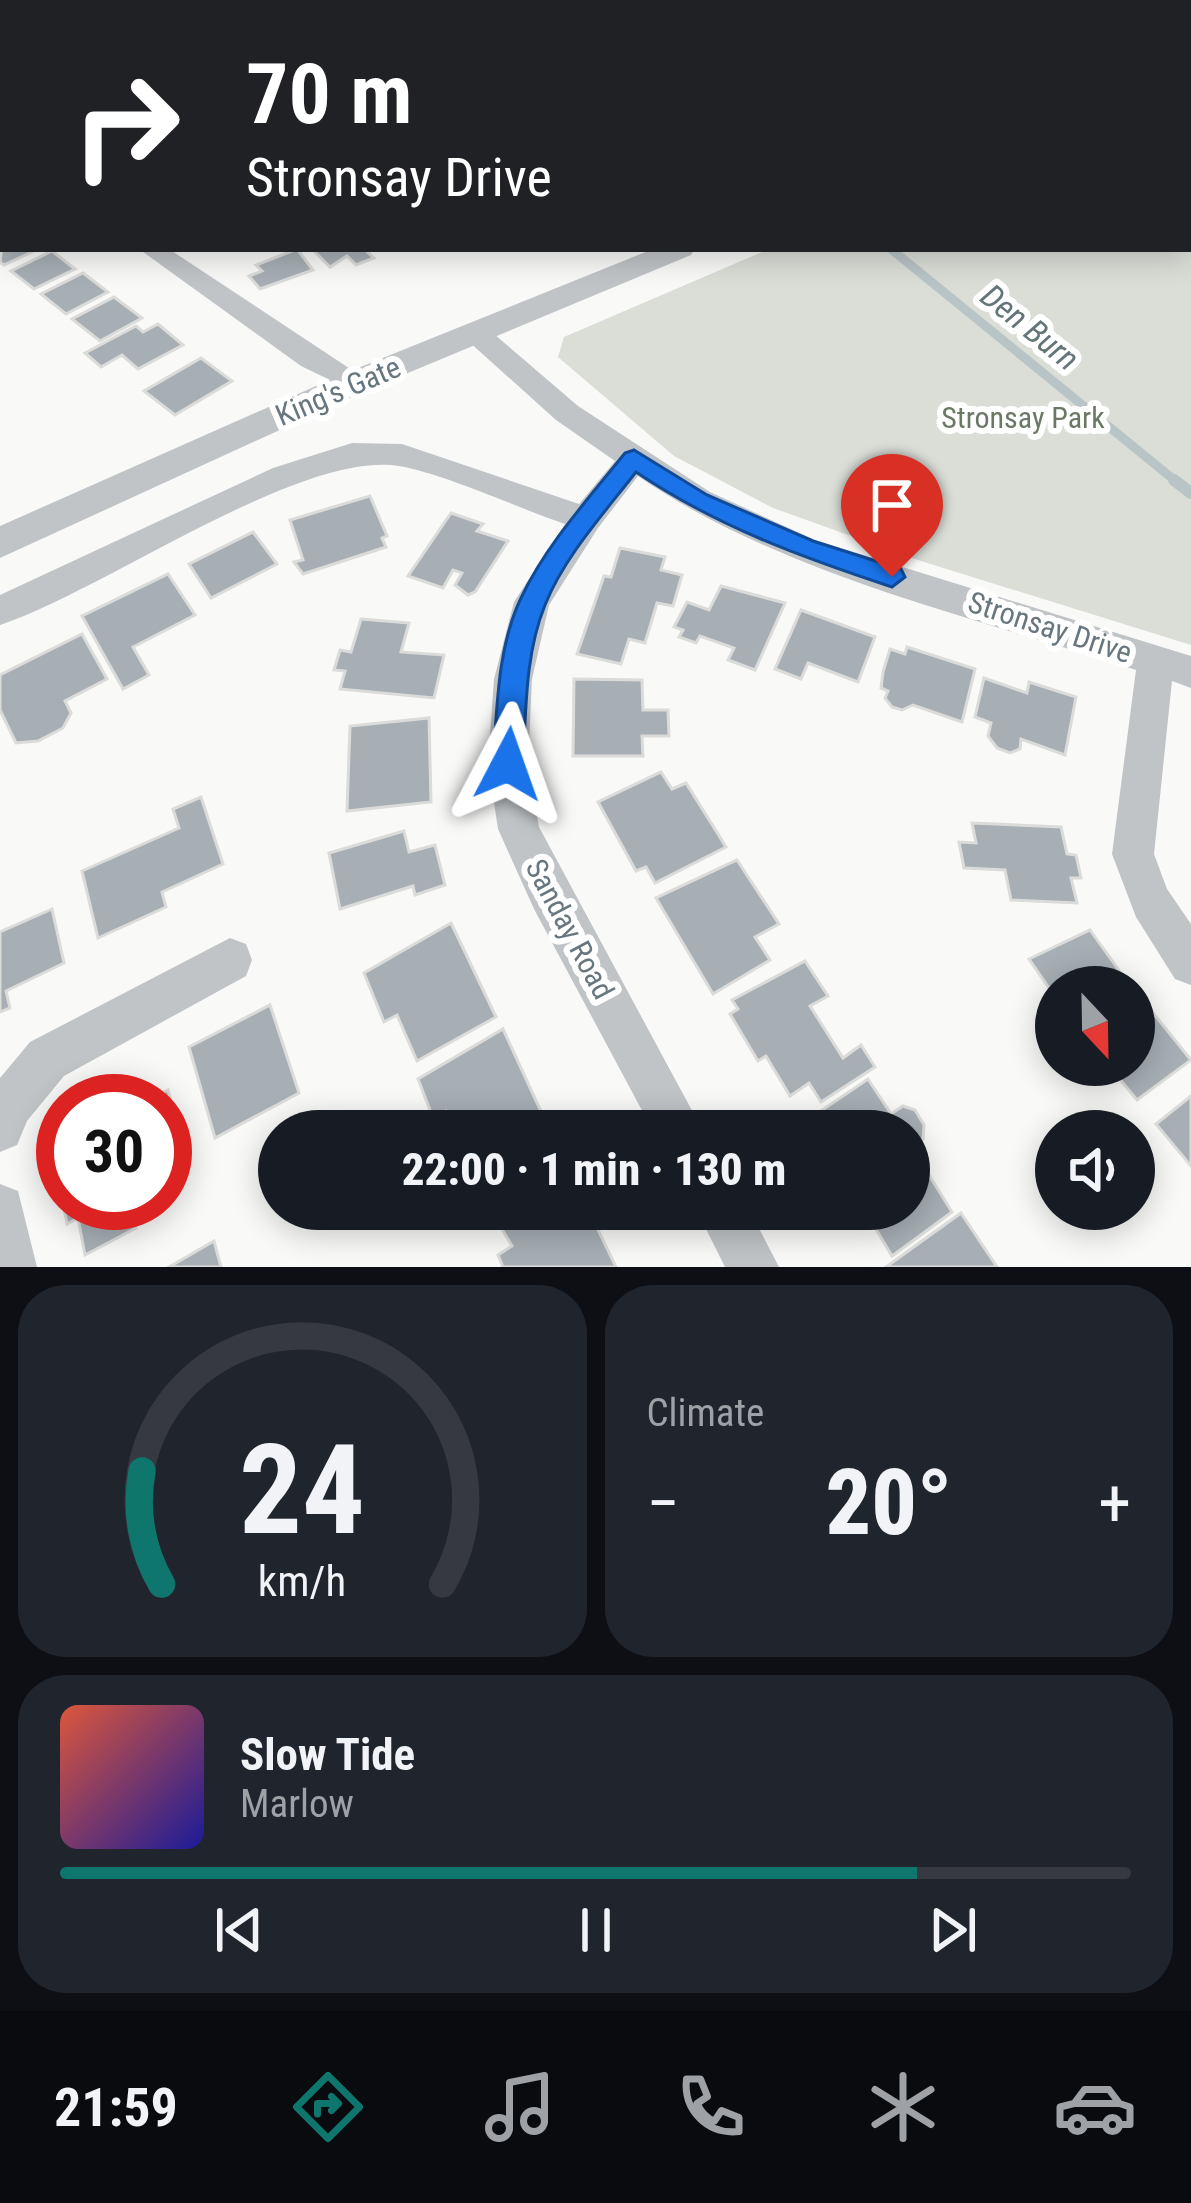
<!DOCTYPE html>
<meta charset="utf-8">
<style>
:root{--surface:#171b24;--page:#20242c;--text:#f1f3f6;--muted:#9ea1a6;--line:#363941;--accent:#0f766e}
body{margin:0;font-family:"Roboto Condensed",sans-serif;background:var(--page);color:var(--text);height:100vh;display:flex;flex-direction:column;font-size:45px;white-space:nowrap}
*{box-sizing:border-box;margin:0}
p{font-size:39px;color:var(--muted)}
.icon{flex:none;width:66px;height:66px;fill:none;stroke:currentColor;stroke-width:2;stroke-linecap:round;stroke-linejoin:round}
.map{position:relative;height:1267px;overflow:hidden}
.drawer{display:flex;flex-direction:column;gap:18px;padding:18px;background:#0d0f14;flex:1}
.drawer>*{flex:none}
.guide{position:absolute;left:0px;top:0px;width:1191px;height:252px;box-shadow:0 6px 30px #0003;background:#202124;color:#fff;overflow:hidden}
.needle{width:78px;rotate:158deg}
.controls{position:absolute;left:1035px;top:966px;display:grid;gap:24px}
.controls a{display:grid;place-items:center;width:120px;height:120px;border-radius:50%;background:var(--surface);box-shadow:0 6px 30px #0003;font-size:60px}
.speed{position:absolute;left:36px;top:1074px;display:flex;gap:24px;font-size:60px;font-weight:700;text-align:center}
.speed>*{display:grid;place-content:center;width:156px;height:156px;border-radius:50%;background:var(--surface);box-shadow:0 6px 30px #0003;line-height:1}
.speed .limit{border:18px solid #d22;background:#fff;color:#111}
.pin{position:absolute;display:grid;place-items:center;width:102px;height:102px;color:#fff;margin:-123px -51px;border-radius:50% 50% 50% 0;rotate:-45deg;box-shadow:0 0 12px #0007}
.pin .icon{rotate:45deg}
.me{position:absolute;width:132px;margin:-66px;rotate:4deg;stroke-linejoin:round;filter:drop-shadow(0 0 9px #0008)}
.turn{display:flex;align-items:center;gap:42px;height:252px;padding:0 48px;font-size:54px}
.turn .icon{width:156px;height:156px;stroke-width:2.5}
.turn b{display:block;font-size:84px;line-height:102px}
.big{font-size:90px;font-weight:800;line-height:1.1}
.drawer .tile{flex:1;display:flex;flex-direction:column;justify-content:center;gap:18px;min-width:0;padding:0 42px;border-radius:48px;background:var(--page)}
.drawer .dial{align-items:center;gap:0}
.dial svg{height:312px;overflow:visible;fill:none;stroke:var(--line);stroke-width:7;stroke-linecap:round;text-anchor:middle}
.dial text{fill:var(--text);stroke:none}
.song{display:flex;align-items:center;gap:36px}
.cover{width:144px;height:144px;border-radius:18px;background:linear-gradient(135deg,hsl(10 70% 55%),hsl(240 70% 35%))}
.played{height:12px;border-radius:6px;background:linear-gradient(90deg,var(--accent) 80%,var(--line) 80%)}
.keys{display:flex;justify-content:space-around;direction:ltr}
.heat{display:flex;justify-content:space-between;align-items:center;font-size:66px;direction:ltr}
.drawer .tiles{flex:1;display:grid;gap:18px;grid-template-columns:1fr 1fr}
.tile:last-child{grid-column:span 2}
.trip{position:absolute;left:258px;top:1110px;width:672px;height:120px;border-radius:60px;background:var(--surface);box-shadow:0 6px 30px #0003;font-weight:800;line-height:120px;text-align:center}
.tab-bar{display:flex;height:192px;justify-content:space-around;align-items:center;background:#090b0e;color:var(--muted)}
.tab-bar .icon{width:84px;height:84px}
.tab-bar .active{color:var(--accent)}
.tab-bar b{font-size:54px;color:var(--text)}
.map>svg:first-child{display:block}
</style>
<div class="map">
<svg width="1191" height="1267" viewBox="0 0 1191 1267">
<rect width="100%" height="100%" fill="#f9f9f8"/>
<!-- green -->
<polygon fill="#daded7" points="769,249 1191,252 1191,645 921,561 773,508 674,456 558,357 564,337"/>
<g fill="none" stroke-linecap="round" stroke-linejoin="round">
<!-- stream-far1 -->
<polyline stroke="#b9c4c7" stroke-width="9" points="891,249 1178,483"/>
<!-- stream -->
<polyline stroke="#b9c4c7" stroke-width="12" points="1174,480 1191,493"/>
</g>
<!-- building -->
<g fill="#a7afb4" stroke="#dbdbda" stroke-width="3">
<polygon points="3,236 3,249 38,249 4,265 0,262"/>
<polygon points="297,249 313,270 260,289 249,276 262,271 256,265"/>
<polygon points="312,249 364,249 374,258 356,265 347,256 330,267"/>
<polygon points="52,251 75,269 34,289 11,271"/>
<polygon points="83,273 108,292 66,314 41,294"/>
<polygon points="114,297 142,318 100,341 72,319"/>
<polygon points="158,324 183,345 138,369 122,355 101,367 85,353 136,326 143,332"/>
<polygon points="201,358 232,381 175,415 144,391"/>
<polygon points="370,496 387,536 382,538 386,547 303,574 294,562 303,560 290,520"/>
<polygon points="451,513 483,524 477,531 508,541 475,592 468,595 455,585 462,573 453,570 443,588 408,576"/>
<polygon points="253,532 277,564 211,598 189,564"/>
<polygon points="620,548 665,557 661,570 682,575 673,606 657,603 645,643 629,639 621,664 577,654 604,576 611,577"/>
<polygon points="168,574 195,615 133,647 149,675 123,689 82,616"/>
<polygon points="721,586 785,603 755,670 728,660 734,648 700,636 696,643 679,637 683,630 674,627 687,602 709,610"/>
<polygon points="801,610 875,637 858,682 808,663 801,679 775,669"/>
<polygon points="361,619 409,623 401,652 444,655 434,698 340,689 345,671 334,670 340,650 351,652"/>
<polygon points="82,634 107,679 65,701 71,713 63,728 38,741 16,743 0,710 0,675"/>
<polygon points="907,647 975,669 962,722 913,705 902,710 892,707 885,698 888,691 881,688 883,672 890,649 905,654"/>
<polygon points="984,678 1027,693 1029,682 1076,697 1065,755 1021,739 1020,749 1010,753 997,748 988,736 991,723 975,717"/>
<polygon points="574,679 642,680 643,710 668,710 669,736 642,736 643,756 573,756"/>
<polygon points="429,718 431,802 347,811 350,726"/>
<polygon points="661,772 672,789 686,783 726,847 655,883 646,867 636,871 598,802"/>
<polygon points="201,797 223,864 162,892 166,907 98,938 82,871 179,828 173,809"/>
<polygon points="972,823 1061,827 1067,854 1076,855 1081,878 1071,878 1077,903 1011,900 1005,870 964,868 959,842 976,843"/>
<polygon points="404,831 409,852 435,845 445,885 415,895 413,886 340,909 329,853"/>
<polygon points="737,860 779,924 755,937 770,960 713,994 656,898"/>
<polygon points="52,909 64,963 6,991 10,1008 0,1012 0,932"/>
<polygon points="451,923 496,1017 417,1061 397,1015 384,1022 364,973"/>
<polygon points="1090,930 1128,983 1120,987 1056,987 1056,998 1029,959"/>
<polygon points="805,961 828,996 810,1006 843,1058 861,1045 875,1067 821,1102 809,1083 790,1096 766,1056 758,1061 730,1014 738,1009 732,1000"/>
<polygon points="1145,1003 1191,1060 1137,1100 1108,1065 1134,1065 1134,1011"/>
<polygon points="270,1005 299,1093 215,1138 189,1047"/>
<polygon points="503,1029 550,1131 455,1131 446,1111 433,1118 418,1079"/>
<polygon points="868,1079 891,1114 903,1106 915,1110 924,1125 923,1139 911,1146 952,1212 892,1256 864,1209 909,1209 909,1131 800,1131 797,1127"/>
<polygon points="168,1090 186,1157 165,1169 165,1101 146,1101"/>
<polygon points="1191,1096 1191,1166 1156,1124"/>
<polygon points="63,1125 63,1203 130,1203 136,1228 85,1255 78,1218 67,1224 49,1132"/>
<polygon points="490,1209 588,1209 616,1267 503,1267 498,1255 512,1246"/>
<polygon points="961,1213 997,1267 886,1267"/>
<polygon points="214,1241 221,1267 169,1267"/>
</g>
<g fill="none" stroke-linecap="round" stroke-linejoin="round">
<!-- minor -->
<g fill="#c0c4c7" fill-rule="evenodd">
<polygon points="257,0 281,0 283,3 259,3"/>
<polygon points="751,0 778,0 780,3 753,3"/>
<rect x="0" y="59" width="3" height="12"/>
<polygon points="0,140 3,141 3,156 0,155"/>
<polygon points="1188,231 1191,232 1191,249 1188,248"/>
<polygon points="139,249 169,249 370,382 355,392 301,366"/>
<path d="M477,325l10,3 91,78 132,86 105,48 376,116v32l-19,-7 -18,173 13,35 24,35v61l-16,-6 -39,-62 -24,-63 24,-184c-163,-53 -356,-96 -498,-194l-40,52 -49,77 -17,74 -4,85 11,63 164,304h-50l-119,-222 -36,-80 -10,-65 6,-85 20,-77 51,-78c-47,-16 -120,-50 -166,-58 -99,-16 -296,125 -399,159v-30l273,-127 79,-25 50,1 177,60 36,-43 -59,-41 -89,-80 -4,-6z"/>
<polygon points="230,938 246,944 252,960 246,976 64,1076 27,1121 17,1145 0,1152 0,1078 30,1042"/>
<polygon points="0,1184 18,1191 37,1267 0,1267"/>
<polygon points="696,1209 749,1209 779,1267 725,1267"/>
</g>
<!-- tertiary -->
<polygon fill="#c0c4c7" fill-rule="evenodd" points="653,249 695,249 691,255 367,390 0,558 0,526 343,374"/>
</g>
<!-- route -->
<path fill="#1a73e8" stroke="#114b97" stroke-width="3" d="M634,450l73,45 106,46 88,28 4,8 -13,10c-91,-30 -176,-61 -256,-115 -31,40 -72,85 -91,133 -20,49 -19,106 -22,159l-5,9 -10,4 -11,-4 -4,-9c4,-54 4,-116 28,-166 25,-53 68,-100 104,-145z"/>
<g text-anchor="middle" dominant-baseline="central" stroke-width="12" stroke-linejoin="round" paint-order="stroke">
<!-- street labels -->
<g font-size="30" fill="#68777f" stroke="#fff">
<text transform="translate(338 391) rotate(-23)">King's Gate</text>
<text transform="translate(1050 627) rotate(18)">Stronsay Drive</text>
<text transform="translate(570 929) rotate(62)">Sanday Road</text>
</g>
<!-- park labels -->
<g font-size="30" fill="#6b7866" stroke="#fff">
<text x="1023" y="417">Stronsay Park</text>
</g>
<!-- water labels -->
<g font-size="33" font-style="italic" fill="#637578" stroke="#fff">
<text transform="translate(1030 327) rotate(39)">Den Burn</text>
</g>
</g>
</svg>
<div class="controls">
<a><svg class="needle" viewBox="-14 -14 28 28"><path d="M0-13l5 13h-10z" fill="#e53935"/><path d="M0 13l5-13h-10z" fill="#9ea1a6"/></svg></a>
<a><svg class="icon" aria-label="sound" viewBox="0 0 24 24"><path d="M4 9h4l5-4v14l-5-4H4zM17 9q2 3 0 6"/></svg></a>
</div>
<div class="speed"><div class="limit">30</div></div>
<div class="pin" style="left:892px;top:577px;background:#d93025"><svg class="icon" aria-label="arrive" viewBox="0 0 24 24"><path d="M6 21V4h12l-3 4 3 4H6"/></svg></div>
<svg class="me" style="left:508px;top:764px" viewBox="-20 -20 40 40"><path d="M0-17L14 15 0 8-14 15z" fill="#1a73e8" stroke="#fff" stroke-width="4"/></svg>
<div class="trip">22:00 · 1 min · 130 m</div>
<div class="guide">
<div class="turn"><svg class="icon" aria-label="right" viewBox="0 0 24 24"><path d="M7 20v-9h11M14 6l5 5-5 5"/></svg><div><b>70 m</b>Stronsay Drive</div></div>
</div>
</div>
<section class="drawer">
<div class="tiles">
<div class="tile dial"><svg viewBox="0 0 100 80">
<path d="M14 69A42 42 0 1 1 86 69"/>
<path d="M14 69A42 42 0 0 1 9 40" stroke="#0f766e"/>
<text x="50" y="56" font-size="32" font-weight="700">24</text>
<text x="50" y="72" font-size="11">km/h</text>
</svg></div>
<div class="tile"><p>Climate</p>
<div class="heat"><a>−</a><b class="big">20°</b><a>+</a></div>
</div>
<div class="tile">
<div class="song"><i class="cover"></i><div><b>Slow Tide</b><p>Marlow</p></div></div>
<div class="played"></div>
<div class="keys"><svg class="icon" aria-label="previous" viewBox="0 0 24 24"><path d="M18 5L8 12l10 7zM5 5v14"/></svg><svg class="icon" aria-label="pause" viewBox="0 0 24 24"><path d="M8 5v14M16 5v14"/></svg><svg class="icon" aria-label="next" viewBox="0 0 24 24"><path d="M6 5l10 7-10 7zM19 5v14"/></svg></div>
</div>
</div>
</section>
<nav class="tab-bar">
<b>21:59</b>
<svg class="icon active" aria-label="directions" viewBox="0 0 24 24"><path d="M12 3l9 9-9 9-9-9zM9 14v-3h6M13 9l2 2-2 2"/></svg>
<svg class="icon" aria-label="music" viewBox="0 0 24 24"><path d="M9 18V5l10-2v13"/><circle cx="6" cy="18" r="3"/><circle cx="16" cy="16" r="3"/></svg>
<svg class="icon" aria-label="phone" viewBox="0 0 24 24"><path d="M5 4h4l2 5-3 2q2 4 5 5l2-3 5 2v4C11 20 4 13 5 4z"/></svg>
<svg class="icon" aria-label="climate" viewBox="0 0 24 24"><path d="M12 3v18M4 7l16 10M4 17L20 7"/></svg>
<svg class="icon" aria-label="car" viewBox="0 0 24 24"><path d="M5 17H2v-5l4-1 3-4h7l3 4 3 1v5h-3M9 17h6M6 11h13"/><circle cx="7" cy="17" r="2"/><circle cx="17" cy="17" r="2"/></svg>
</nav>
